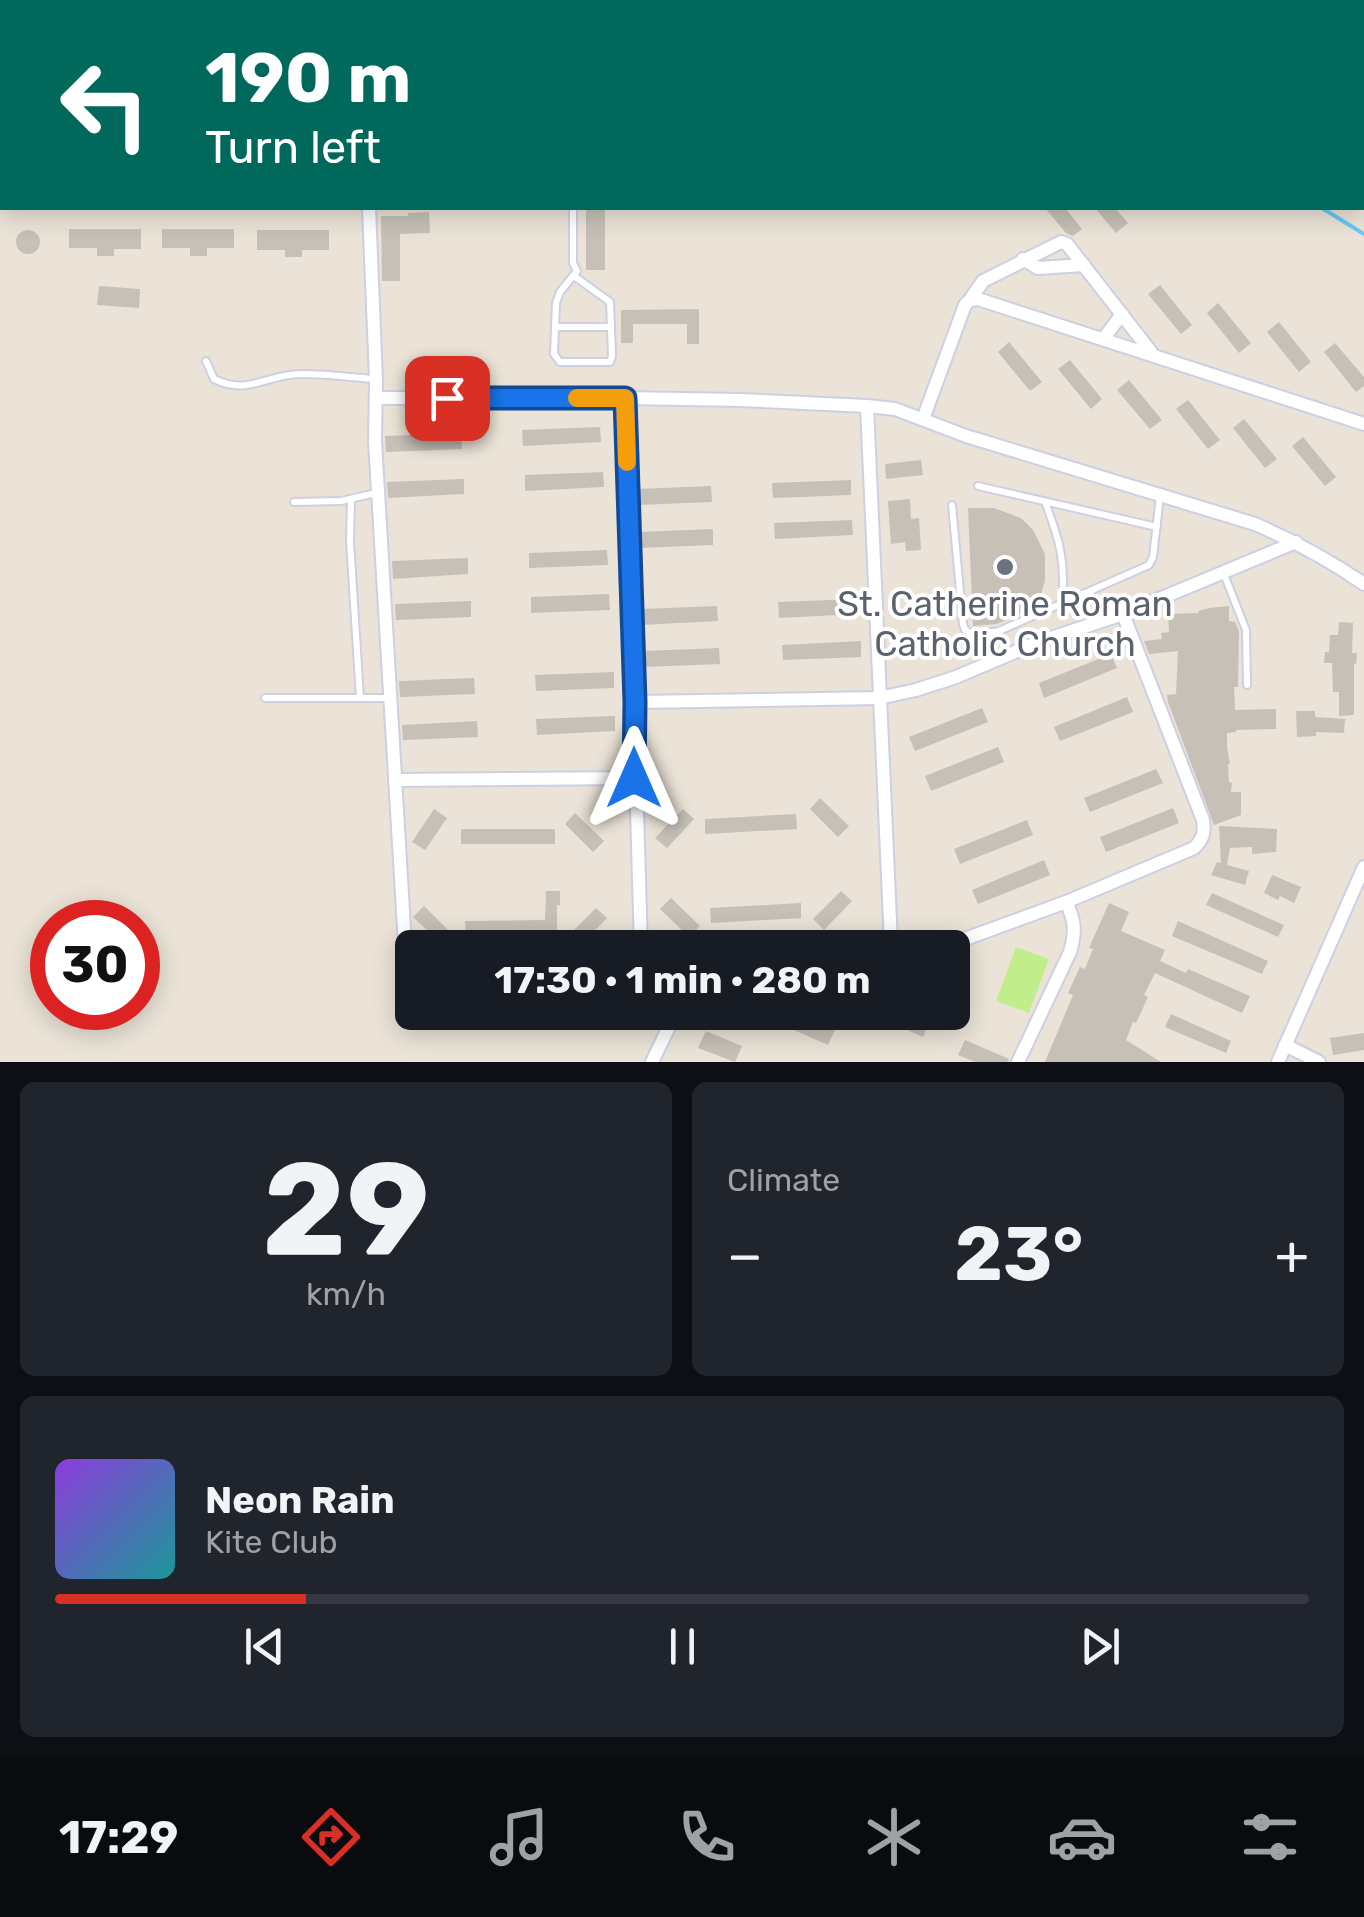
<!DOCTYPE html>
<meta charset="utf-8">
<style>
:root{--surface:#171b24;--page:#20242c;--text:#f1f3f6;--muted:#9ea1a6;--line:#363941;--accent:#d93025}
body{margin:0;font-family:Rubik,sans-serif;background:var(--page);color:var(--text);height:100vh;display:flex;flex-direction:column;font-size:38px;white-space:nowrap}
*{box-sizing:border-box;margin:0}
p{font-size:32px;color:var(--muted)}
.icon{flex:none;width:55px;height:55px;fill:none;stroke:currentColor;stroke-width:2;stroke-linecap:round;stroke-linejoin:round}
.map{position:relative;height:1062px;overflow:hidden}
.sheet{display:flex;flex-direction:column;gap:20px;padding:20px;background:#0d0f14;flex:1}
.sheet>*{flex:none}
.banner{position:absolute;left:0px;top:0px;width:1365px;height:210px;box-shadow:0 5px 25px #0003;background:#00695c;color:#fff;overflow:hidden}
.speed{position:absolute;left:30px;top:900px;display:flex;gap:20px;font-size:50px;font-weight:700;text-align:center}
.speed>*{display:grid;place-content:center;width:130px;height:130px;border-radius:50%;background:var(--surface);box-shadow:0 5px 25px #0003;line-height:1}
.speed .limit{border:15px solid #d22;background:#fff;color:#111}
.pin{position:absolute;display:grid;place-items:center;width:85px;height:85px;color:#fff;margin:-42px;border-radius:20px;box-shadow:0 5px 15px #0006}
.me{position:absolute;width:110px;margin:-55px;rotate:0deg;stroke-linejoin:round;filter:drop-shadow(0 0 8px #0008)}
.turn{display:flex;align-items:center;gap:35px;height:210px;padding:0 40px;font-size:45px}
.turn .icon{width:130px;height:130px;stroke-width:2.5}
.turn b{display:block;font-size:70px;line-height:85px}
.big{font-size:75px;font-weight:700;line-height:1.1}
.sheet .tile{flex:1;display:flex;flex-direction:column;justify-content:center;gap:15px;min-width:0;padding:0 35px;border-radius:15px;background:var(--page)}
.sheet .dial{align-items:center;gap:0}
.dial b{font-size:130px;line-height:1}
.song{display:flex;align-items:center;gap:30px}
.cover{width:120px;height:120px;border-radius:15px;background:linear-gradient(135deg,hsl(270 70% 55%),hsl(180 70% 35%))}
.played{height:10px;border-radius:5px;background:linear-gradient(90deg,var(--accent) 20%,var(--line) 20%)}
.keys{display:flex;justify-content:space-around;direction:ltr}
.heat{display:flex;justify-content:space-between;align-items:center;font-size:55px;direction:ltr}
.sheet .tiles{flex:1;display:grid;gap:20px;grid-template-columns:1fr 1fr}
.tile:last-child{grid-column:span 2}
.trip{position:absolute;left:395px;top:930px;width:575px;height:100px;border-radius:15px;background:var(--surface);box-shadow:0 5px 25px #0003;font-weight:700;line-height:100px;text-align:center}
.tabs{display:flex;height:160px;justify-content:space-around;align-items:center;background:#090b0e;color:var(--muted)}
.tabs .icon{width:70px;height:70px}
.tabs .on{color:var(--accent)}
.tabs b{font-size:45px;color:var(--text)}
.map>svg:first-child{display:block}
</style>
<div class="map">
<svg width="1364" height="1062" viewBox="0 0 1364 1062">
<rect width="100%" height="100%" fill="#ebe3d7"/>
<!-- pitch -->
<polygon fill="#c1ee8a" points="1016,947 1049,959 1029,1013 996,1001"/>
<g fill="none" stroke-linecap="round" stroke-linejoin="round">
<!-- stream -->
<g stroke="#62cbf5" stroke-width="4">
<polyline points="1033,0 1035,2"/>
<polyline points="1322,208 1364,234"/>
</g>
</g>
<!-- building -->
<g fill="#c6c0b7">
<rect x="586" y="208" width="19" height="62"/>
<polygon points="1045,208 1065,208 1082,229 1073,236 1066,233"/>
<polygon points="1095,208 1115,208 1128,223 1116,233"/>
<polygon points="429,212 430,233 400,234 400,281 382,281 381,216 408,216 408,213"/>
<polygon points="69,229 141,229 141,249 114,249 114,256 97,256 97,248 69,248"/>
<polygon points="162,229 234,229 234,248 207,248 207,256 190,256 190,248 162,248"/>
<polygon points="257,230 329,230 329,250 302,250 302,257 285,257 285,250 257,250"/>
<circle cx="28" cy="242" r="12"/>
<polygon points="1160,285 1192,325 1181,334 1148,294"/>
<polygon points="99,286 140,289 139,308 97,305"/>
<polygon points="1218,303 1251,343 1239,353 1207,313"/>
<polygon points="699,309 699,344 687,344 687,324 633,324 633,343 621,343 621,310"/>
<polygon points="1279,322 1311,362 1299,372 1267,332"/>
<polygon points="1009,342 1042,382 1030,391 998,352"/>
<polygon points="1335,343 1364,377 1364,386 1356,392 1324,352"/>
<polygon points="1070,360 1102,399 1091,409 1058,369"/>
<polygon points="1129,380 1162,420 1150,429 1117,390"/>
<polygon points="1188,400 1220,440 1208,449 1176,409"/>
<polygon points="1244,419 1277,459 1265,468 1233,428"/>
<polygon points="600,427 601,442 523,446 522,430"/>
<polygon points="461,433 462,449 386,452 385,436"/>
<polygon points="1303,437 1336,477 1325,486 1292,446"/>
<polygon points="921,460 923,475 886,479 885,464"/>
<polygon points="603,472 604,487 525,491 525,475"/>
<polygon points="464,479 464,494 388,498 387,482"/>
<polygon points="851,480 851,495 773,498 772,483"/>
<polygon points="711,486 712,502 638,505 638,489"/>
<polygon points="910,499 911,519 919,518 921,550 906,551 905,542 891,544 888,501"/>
<polygon points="968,508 994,508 1021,518 1033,530 1045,554 1045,581 1041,594 1034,604 1027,611 997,624 973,626"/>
<polygon points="852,520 853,535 775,539 774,523"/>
<polygon points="713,529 713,545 639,548 639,532"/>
<polygon points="607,550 608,565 529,568 529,553"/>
<polygon points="468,558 468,574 393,579 392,561"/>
<polygon points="609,594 610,610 531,613 531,597"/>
<polygon points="857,599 858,614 779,618 778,602"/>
<polygon points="471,601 471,617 396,620 395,604"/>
<polygon points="717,606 718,621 641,625 641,609"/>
<polygon points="1229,606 1229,621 1235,622 1239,631 1238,687 1234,687 1235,710 1276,709 1276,729 1236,730 1236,732 1227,733 1227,747 1230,764 1228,764 1229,782 1232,783 1231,792 1241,792 1241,815 1214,825 1168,702 1167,695 1176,694 1178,651 1149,654 1144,641 1162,639 1161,633 1169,632 1168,614 1199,613 1198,611 1209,608"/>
<polygon points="1339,622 1353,623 1352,653 1357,653 1356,664 1354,664 1354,715 1339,716 1339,692 1333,692 1332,663 1324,663 1325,652 1329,652 1330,635 1338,635"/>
<polygon points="861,641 861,657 783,660 782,645"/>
<polygon points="719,648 720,664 642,667 642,651"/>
<polygon points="1111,654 1117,668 1044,698 1039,683"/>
<polygon points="614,672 614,688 536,691 535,675"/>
<polygon points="474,678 475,694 400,697 399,681"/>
<polygon points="1127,697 1133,712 1060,741 1054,727"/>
<polygon points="982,708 988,722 915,751 909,737"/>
<polygon points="1296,711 1315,711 1315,717 1345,719 1344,733 1316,732 1316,736 1297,737"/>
<polygon points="615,716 615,731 537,735 536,719"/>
<polygon points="477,721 478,737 403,740 402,725"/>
<polygon points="998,747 1004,762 931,791 925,776"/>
<polygon points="1156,769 1163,783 1090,812 1084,798"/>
<polygon points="820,798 849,826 838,837 810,809"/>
<polygon points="1173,808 1179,823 1106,852 1100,837"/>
<polygon points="434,809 447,818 425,850 412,842"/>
<polygon points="683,809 694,819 667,848 655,838"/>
<polygon points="575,813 604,841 593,852 565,824"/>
<polygon points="796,814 797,829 705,834 705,819"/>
<polygon points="1027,820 1033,835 960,864 954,849"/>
<polygon points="1219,826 1277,829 1276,852 1252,854 1252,847 1230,848 1227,865 1249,871 1245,885 1211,875 1217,862 1221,863"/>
<rect x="461" y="829" width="94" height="15"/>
<polygon points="1044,860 1050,875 978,904 972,890"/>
<polygon points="1272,875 1301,887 1294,903 1280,896 1278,900 1264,893"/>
<polygon points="546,891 560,891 560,905 557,905 557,935 466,936 465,921 545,920"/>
<polygon points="841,891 852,901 824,930 813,919"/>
<polygon points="1212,893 1284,925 1278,937 1206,905"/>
<polygon points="671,898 700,926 689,937 660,909"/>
<polygon points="801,903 801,918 711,923 710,908"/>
<polygon points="1109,903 1129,912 1121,931 1165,950 1160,961 1186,973 1188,969 1250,996 1242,1013 1155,973 1144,995 1148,997 1136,1023 1133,1022 1126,1040 1161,1062 1045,1062 1073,995 1068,993 1080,967 1085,969 1093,949 1089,948"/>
<polygon points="424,906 452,934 442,944 413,917"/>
<polygon points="596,908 607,918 579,947 568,936"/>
<polygon points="1178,921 1268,961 1262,974 1172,936"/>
<polygon points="892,1012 907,1012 929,1022 923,1037 888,1022"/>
<polygon points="1171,1014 1231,1041 1226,1053 1165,1027"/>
<polygon points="801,1015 835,1030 828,1045 794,1030"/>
<polygon points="706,1031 742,1046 735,1062 698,1048"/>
<polygon points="1364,1033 1364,1050 1333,1055 1330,1038"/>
<polygon points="965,1040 1009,1059 1008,1062 975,1062 958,1055"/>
</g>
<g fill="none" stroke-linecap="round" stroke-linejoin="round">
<!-- lane casing -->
<g stroke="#ccd0e2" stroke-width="10">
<g id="lane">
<polyline points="0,198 2,198"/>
<polyline points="573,208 573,263 577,271 560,292 556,303 554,354 560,362 610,362 612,356 610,302 574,276"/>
<polyline points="555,327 611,327"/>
<path d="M206,361l8,18c34,17 53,-5 87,-5 24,0 49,3 73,5"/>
<polyline points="978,486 1157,527"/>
<polyline points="351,499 350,541 360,698"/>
<polyline points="294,502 341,501 376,493"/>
<path d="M1045,502c14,36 21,60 17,99"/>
<polyline points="952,505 963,624 965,630 974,635 999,631 1149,565 1153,557 1160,496"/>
<polyline points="1224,574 1246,630 1247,685"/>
<polyline points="265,698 389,698"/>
</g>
</g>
<!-- street casing -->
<g stroke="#ccd0e2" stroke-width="16">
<g id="street">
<polyline points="370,0 370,2"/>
<polyline points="578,0 578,2"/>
<polyline points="1191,2 1193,0"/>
<polyline points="369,208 376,379 375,441 405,945 412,959"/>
<polyline points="1023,259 1038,268 1084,265"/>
<polyline points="970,300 983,281 1061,242 1067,244 1151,352"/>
<polyline points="1104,338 1122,314"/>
<path d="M376,398h249l116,2 126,6 28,3 71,27 289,88c39,17 74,36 109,60"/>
<path d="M625,398c6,183 9,366 16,550"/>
<polyline points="867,406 891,943"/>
<polyline points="923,419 965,305 970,300 978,299 1364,424"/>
<polyline points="635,702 879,698 916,690 956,677 1036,643 1123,614 1296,542"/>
<polyline points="395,780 634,778"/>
<path d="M812,948l153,-9 101,-37 128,-54c9,-9 11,-15 9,-28l-80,-206"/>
<polyline points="1285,1045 1319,1062"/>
<polyline points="652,1062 676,1012"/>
<path d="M1018,1062l52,-110c6,-20 5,-32 -4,-50"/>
<polyline points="1278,1062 1364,867"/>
</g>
</g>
<!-- lane -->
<use href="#lane" stroke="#fff" stroke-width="6"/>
<!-- street -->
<use href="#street" stroke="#fff" stroke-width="12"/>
</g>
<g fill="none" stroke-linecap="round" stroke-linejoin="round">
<!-- route casing -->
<g stroke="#114b97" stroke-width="25">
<polyline id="route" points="447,398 625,398 635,702 634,778"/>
</g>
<!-- route -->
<use href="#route" stroke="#1a73e8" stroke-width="18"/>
<!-- slow -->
<polyline stroke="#f59e0b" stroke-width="18" points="577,398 625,398 627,462"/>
</g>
<!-- markers -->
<circle fill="#6b7280" stroke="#fff" stroke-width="4" cx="1005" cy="567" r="10"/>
<g text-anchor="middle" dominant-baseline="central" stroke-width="8" stroke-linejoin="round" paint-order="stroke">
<!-- worship labels -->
<g font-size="35" fill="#5b616d" stroke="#fff">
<text x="1005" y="604">St. Catherine Roman<tspan x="1005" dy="40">Catholic Church</tspan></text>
</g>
</g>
</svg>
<div class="speed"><div class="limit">30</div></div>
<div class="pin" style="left:447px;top:398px;background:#d93025"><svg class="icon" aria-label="arrive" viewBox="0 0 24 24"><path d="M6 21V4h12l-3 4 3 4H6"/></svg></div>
<svg class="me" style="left:634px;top:778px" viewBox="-20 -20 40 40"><path d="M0-17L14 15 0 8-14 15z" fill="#1a73e8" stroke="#fff" stroke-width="4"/></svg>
<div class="trip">17:30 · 1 min · 280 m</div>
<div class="banner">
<div class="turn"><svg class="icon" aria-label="left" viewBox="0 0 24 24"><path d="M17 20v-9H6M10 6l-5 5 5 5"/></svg><div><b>190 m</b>Turn left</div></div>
</div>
</div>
<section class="sheet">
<div class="tiles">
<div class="tile dial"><b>29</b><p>km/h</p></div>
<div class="tile"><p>Climate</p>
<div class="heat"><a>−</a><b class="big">23°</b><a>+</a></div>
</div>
<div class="tile">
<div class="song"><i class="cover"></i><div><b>Neon Rain</b><p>Kite Club</p></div></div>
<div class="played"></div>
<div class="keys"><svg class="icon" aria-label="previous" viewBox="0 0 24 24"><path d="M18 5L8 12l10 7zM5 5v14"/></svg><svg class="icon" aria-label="pause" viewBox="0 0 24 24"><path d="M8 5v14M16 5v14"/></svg><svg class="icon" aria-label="next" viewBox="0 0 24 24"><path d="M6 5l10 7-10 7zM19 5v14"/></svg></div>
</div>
</div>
</section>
<nav class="tabs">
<b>17:29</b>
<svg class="icon on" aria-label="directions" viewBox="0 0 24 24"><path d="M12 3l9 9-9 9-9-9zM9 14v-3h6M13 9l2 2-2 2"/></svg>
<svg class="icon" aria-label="music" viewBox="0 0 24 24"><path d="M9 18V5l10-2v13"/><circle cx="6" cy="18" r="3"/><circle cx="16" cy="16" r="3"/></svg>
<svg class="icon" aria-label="phone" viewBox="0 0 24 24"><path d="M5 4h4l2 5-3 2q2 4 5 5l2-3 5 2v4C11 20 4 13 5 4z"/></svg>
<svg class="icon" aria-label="climate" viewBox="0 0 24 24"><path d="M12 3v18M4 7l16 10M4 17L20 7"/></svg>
<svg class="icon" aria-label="car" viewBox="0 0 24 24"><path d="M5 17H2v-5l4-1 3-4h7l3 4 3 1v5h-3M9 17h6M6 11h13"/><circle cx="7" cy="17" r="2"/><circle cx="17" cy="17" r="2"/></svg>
<svg class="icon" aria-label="filters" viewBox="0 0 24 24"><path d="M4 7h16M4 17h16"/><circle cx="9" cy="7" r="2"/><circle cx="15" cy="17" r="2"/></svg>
</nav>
